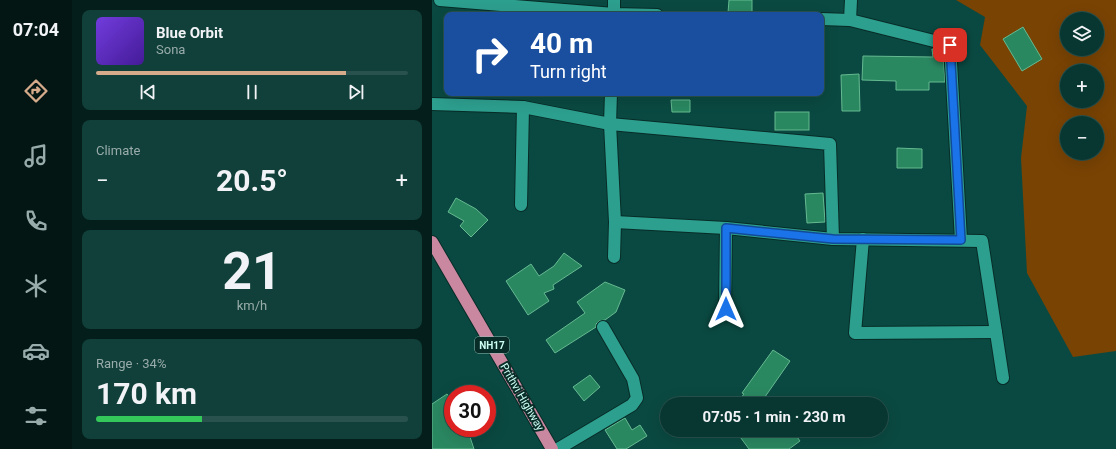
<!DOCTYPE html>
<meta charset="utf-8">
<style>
:root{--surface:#083731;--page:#113f39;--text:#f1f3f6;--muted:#98acab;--line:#29514d;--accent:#d6ab8b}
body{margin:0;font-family:Roboto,sans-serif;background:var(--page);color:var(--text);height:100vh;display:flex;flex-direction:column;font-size:15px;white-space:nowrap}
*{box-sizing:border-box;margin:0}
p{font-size:13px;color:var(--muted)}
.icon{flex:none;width:22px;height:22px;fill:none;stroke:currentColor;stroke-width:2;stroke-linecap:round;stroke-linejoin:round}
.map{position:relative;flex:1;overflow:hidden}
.details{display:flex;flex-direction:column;gap:10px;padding:10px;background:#041e1b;width:360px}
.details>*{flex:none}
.banner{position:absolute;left:12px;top:12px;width:380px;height:84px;border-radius:8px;box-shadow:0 4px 16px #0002,0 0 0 1px var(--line);background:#1a4fa0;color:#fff;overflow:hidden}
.tools{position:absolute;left:628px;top:12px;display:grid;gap:8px}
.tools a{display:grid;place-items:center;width:44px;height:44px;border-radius:50%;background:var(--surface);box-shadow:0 4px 16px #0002,0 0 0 1px var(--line);font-size:20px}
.speed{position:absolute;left:12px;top:385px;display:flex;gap:8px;font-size:20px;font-weight:700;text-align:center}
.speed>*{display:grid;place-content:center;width:52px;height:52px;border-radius:50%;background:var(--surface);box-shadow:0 4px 16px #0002,0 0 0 1px var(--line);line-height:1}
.speed .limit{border:6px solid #d22;background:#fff;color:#111}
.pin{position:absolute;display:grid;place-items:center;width:34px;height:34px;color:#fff;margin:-17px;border-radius:8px;box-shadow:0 2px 6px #0006}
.me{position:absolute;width:44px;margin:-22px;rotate:0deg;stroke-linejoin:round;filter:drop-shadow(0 0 3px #0008)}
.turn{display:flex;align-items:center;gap:14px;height:84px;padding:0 20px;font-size:18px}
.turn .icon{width:52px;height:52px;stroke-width:2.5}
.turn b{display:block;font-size:28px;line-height:34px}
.big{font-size:30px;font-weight:700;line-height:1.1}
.details .widget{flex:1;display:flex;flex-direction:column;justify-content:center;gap:6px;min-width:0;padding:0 14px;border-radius:8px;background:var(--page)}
.details .dial{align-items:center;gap:0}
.dial b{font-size:52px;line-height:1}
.song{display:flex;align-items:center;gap:12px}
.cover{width:48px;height:48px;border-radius:6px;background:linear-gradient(135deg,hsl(260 70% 55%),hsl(260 70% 35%))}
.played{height:4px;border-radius:2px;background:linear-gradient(90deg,var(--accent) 80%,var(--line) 80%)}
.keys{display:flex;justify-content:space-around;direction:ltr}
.heat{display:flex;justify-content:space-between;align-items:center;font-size:22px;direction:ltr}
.charge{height:6px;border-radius:3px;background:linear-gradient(90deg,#34c759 34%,var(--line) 0)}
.trip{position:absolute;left:228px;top:397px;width:228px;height:40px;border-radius:20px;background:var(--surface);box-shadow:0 4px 16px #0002,0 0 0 1px var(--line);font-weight:700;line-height:40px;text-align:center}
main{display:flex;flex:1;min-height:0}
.tab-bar{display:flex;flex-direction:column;width:72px;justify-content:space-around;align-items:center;background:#031614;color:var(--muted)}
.tab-bar .icon{width:28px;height:28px}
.tab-bar .current{color:var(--accent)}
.tab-bar b{font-size:18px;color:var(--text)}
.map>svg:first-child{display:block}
</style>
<main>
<nav class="tab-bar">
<b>07:04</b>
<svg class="icon current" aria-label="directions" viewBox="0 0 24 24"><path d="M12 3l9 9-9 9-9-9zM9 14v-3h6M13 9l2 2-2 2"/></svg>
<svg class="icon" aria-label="music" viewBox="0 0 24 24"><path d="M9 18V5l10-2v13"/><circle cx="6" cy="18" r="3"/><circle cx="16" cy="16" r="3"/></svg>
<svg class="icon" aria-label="phone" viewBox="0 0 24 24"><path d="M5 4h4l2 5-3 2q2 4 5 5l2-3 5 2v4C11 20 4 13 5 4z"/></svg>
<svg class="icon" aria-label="climate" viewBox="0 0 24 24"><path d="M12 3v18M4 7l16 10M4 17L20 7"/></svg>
<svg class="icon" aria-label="car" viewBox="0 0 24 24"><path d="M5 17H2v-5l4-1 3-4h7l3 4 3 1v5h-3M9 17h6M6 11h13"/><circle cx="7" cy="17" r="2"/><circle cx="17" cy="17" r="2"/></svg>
<svg class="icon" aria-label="filters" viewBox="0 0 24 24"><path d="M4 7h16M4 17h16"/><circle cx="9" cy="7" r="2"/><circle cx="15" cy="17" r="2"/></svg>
</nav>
<section class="details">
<div class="widget">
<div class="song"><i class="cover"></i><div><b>Blue Orbit</b><p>Sona</p></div></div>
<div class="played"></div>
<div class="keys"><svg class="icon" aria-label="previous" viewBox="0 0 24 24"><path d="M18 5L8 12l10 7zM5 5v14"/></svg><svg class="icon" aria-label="pause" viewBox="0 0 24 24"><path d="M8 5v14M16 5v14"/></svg><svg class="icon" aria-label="next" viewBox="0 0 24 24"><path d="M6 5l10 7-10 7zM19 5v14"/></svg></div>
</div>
<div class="widget"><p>Climate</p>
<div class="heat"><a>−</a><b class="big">20.5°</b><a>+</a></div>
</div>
<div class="widget dial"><b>21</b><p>km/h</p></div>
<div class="widget"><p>Range · 34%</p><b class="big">170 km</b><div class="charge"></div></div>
</section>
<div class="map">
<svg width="684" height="449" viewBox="0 0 684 449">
<rect width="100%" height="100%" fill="#0a4941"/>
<!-- green -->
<path fill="#794304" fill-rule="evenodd" d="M524,0h160v351l-43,6 -46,-84 -6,-115 6,-52 -47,-61 5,-28zM635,19h30v30h-30zM635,71h30v30h-30zM635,123h30v30h-30z"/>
<!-- building -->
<g fill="#2a8861" stroke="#65ba91">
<polygon points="297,0 320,0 320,13 296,13"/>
<polygon points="591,27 610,59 590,71 571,39"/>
<polygon points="500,49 511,51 513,82 497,82 497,90 464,90 464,81 430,80 431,56 501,57"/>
<polygon points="427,74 428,111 410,111 409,75"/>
<polygon points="239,100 258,100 258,112 240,112"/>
<rect x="343" y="112" width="34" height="18"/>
<polygon points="465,148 490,149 490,168 465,168"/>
<polygon points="391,193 393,222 375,223 373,194"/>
<polygon points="24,198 44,209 56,220 39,237 28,226 32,221 16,212"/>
<polygon points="132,253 150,266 121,285 122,289 112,293 117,301 96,315 74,281 99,264 107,276 122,266"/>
<polygon points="173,282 193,290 184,312 173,320 167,321 164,324 164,327 123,353 114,340 153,313 145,302"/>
<polygon points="341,350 358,361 328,404 304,404 312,394 310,393"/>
<polygon points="158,375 168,387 152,401 141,387"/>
<polygon points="15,394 21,402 21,428 35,428 42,449 0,449 0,404"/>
<polygon points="193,418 200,430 208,425 215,436 194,449 185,449 173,430"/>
<polygon points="303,430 360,430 368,441 357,449 317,449"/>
</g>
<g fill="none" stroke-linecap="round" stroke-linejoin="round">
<!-- minor casing -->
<g stroke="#082c27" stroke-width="14">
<g id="minor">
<polyline points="8,0 182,14 225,15"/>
<polyline points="182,15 182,0"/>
<polyline points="389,19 418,20 518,45 529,240"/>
<polyline points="418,20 419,0"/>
<polyline points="179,93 178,124 183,222 182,257"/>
<polyline points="0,104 91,107 178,124 398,144 401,239"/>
<polyline points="89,205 91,107"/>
<polyline points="183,222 294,228 401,239 550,241 571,378"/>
<polyline points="431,239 423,333 564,332"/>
<polyline points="293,309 294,228"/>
<polyline points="126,449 200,405 205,398 201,379 171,327"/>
</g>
</g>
<!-- trunk casing -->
<g stroke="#082c27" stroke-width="14">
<polyline id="trunk" points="0,242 120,449"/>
</g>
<!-- minor -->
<use href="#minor" stroke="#2d9f8f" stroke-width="12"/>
<!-- trunk -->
<use href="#trunk" stroke="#c988a0" stroke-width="12"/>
</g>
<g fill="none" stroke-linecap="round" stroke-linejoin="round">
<!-- route casing -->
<g stroke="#114b97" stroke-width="10">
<polyline id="route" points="294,309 294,228 401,239 529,240 518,45"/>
</g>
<!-- route -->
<use href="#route" stroke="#1a73e8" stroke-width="7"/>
</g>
<g text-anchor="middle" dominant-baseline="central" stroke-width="4" stroke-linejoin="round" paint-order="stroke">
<!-- shield labels -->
<rect fill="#082c27" stroke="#92bfb6" stroke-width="1" x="43" y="337" width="34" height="16" rx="3"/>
<g font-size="10" font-weight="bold" fill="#cdfef4">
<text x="60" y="345">NH17</text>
</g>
<!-- street labels -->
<g font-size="11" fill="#cdfef4" stroke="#082c27">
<text transform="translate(90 397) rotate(60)">Prithvi Highway</text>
</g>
</g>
</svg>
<div class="tools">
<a><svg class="icon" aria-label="layers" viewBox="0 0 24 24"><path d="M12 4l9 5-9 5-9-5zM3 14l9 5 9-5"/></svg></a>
<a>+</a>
<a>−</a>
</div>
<div class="speed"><div class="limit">30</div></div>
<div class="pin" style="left:518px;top:45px;background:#d93025"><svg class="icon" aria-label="arrive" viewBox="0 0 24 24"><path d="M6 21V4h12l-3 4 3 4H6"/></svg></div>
<svg class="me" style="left:294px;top:309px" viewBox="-20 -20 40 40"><path d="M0-17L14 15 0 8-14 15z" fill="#1a73e8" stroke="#fff" stroke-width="4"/></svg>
<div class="trip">07:05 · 1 min · 230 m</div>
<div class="banner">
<div class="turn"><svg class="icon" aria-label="right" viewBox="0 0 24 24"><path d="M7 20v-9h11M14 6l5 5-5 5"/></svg><div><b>40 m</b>Turn right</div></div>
</div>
</div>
</main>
